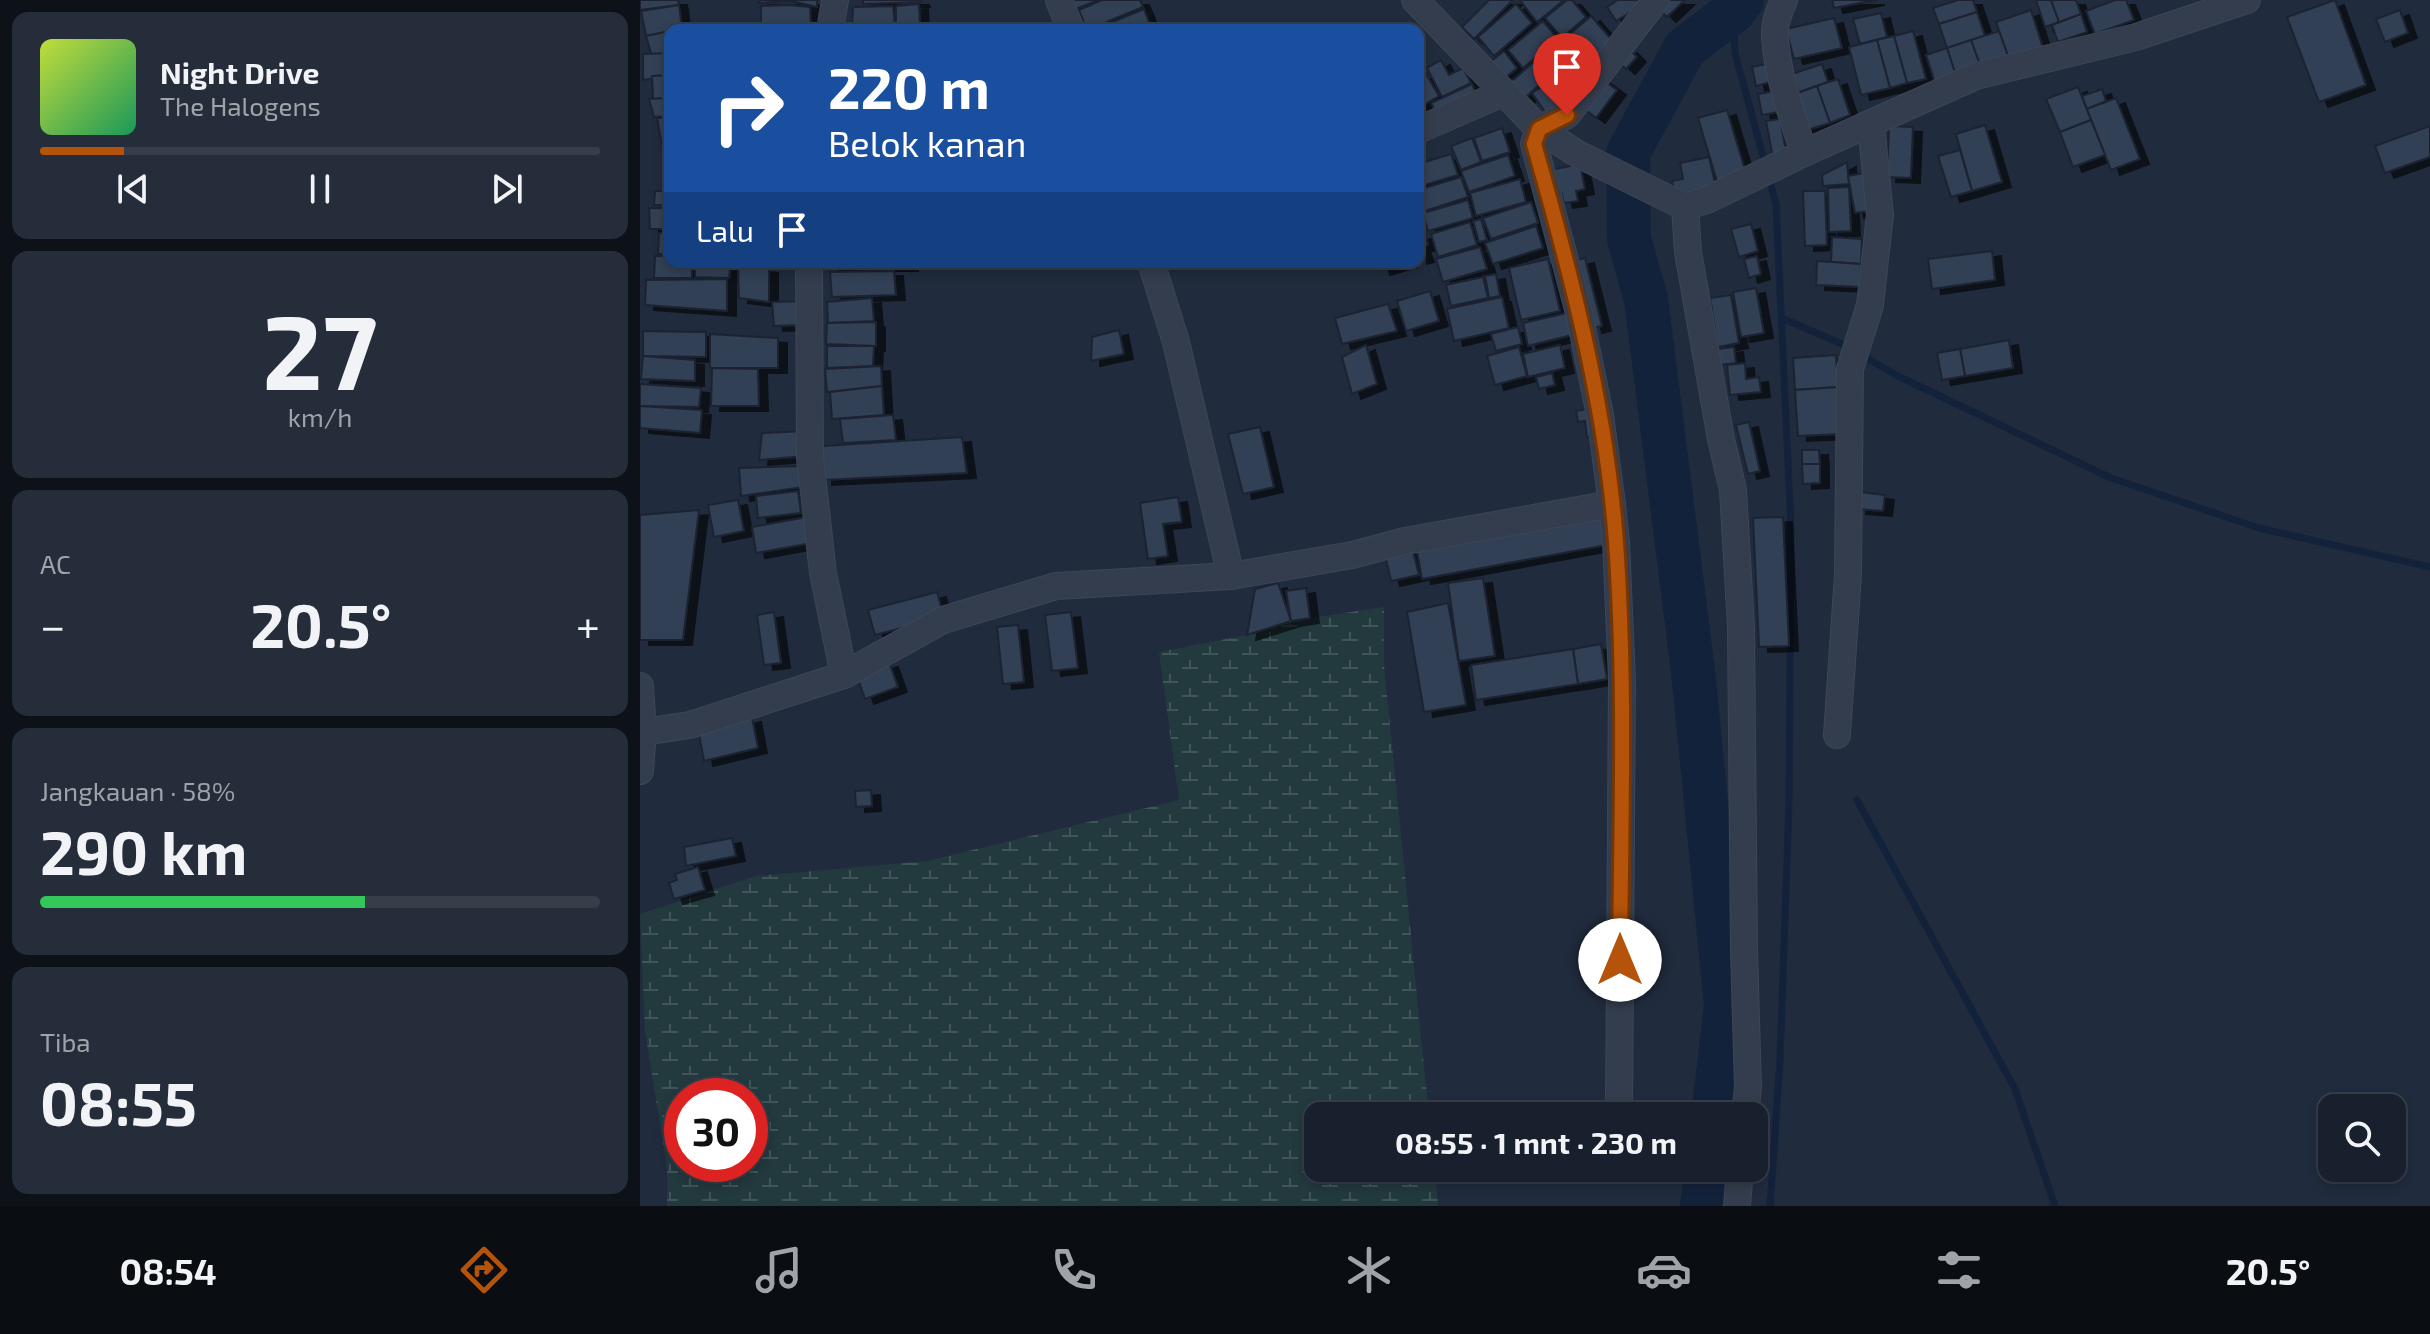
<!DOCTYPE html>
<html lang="id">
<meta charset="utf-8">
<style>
:root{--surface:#18202e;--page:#252d3a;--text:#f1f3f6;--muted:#9fa3aa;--line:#363e4a;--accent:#b45309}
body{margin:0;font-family:"Exo 2",sans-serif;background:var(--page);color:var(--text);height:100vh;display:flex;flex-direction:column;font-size:30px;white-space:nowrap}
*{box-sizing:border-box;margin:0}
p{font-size:26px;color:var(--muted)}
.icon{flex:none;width:44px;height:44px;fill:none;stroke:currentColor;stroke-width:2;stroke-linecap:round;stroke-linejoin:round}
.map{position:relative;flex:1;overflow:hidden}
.side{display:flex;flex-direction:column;gap:12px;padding:12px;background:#0d1219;width:640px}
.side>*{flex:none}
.banner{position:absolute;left:24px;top:24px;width:760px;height:244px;border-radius:16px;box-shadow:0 4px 12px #0003,0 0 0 2px var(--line);background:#1a4fa0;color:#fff;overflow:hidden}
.controls{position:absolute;left:1678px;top:1094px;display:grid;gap:16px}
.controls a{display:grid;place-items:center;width:88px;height:88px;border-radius:16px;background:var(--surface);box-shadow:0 4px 12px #0003,0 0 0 2px var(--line);font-size:40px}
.speed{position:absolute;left:24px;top:1078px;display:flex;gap:16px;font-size:40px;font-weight:700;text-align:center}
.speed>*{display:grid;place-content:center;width:104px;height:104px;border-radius:50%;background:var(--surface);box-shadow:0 4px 12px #0003,0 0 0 2px var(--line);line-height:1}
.speed .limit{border:12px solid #d22;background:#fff;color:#111}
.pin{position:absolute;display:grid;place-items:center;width:68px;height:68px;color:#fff;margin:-82px -34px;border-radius:50% 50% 50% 0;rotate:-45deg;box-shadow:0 0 8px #0007}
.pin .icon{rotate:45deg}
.me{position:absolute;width:88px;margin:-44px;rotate:0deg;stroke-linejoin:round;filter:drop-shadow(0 0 6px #0008)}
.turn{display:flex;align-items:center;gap:28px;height:168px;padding:0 32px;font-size:36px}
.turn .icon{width:104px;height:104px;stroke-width:2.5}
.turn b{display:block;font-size:56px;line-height:68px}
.then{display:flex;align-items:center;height:76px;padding:0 32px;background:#0003;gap:16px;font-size:30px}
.big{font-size:60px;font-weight:700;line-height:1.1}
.side .card{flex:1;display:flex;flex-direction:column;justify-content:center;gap:12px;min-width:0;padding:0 28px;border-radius:16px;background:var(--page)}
.side .dial{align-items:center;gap:0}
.dial b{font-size:104px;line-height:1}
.song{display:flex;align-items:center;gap:24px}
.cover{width:96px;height:96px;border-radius:12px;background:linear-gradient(135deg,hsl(70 70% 55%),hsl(150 70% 35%))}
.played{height:8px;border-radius:4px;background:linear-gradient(90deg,var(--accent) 15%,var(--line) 15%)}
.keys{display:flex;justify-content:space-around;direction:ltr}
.heat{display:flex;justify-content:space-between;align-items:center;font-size:44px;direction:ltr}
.charge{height:12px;border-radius:6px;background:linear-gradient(90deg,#34c759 58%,var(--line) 0)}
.trip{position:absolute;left:664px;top:1102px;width:464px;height:80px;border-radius:16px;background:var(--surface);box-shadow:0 4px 12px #0003,0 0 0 2px var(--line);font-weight:700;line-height:80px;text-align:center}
.menu{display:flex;height:128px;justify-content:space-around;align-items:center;background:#0a0d12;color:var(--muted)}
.menu .icon{width:56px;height:56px}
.menu .on{color:var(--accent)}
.menu b{font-size:36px;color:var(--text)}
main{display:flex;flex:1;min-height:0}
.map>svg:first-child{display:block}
</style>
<main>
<section class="side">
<div class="card">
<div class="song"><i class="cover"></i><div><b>Night Drive</b><p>The Halogens</p></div></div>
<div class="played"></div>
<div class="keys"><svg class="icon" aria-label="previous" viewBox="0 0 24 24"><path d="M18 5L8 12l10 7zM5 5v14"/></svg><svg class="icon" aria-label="pause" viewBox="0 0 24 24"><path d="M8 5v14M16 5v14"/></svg><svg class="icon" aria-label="next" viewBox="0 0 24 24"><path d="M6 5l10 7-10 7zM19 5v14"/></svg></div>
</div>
<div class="card dial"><b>27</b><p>km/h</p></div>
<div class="card"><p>AC</p>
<div class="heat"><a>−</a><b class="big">20.5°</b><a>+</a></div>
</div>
<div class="card"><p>Jangkauan · 58%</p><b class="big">290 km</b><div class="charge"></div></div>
<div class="card"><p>Tiba</p><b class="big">08:55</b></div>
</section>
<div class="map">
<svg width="1790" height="1206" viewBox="0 0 1790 1206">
<defs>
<pattern id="wetland-marsh" width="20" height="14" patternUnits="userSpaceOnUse" patternTransform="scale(2)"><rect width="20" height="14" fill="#22393e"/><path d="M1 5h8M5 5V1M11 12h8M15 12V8" fill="none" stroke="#405459"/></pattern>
<filter id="shadow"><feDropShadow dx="9" dy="5" stdDeviation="0" flood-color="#0009"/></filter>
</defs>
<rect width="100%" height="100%" fill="#202b3d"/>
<!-- wetland -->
<path fill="url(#wetland-marsh)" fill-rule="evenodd" d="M744,607v58l45,451h-111v52h117l3,38h-771v-37l-22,-138 -5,-117 116,-38 171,-15 252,-61 -20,-148 88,-17 44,-14zM42,1096h68v68h-68z"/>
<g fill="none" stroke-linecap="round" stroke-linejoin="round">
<!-- stream -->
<g stroke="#13223b" stroke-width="7">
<polyline points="1093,12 1095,53 1136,204 1151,527 1149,803 1140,1060 1130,1206"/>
<polyline points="1142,318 1211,348"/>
<polyline points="1222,355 1256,375 1471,478 1619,528 1790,567"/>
<polyline points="1217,800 1375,1089 1415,1206"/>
</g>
<!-- river -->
<g stroke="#13223b" stroke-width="44">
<polyline points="1073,1116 1086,1005 1053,671 1006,299 989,239 988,153 1045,48 1093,12 1102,0"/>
<polyline points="1062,1206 1067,1168"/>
</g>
</g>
<!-- building -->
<g fill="#323f54" stroke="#1b2433" stroke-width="2" filter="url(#shadow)">
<polygon points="0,0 38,0 39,5 0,10"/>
<polygon points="119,0 177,0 177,7 151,1 118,3"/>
<polygon points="223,0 280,0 281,2 223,4"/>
<polygon points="428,0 459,0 433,10"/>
<polygon points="462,0 500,0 503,7 447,30 439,10"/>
<polygon points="849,0 873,0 834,39 822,27"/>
<polygon points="880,0 924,0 897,22"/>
<polygon points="927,0 932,0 946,17 922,38 905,18"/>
<polygon points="978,0 1006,0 1007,2 976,21 967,7"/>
<polygon points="1026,0 1045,0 1027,17 1018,8"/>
<polygon points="1192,0 1236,0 1194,8"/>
<polygon points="1318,0 1333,0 1337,12 1299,24 1293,8"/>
<polygon points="1396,0 1411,0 1419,22 1405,27"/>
<polygon points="1411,0 1436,0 1441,14 1419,22"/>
<polygon points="1475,0 1486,0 1494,20 1455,34 1446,11"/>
<polygon points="1695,0 1726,85 1679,102 1647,17"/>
<polygon points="279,4 280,23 256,23 256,6"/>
<polygon points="876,4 892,23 854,56 838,37"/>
<polygon points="39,5 42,29 6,36 1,11"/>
<polygon points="149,5 170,7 171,29 148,25 121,28 121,6"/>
<polygon points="253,6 255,25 212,27 213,7"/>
<polygon points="504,9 512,30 453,30"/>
<polygon points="1391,10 1404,51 1370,62 1356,22"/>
<polygon points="1760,10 1768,33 1745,42 1736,19"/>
<polygon points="1337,12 1345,36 1307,48 1299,24"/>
<polygon points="1241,13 1247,37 1220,44 1213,19"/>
<polygon points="1441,14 1447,32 1418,42 1412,25"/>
<polygon points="951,16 977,46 958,63 931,33"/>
<polygon points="1194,18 1202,48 1154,59 1146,29"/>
<polygon points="903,21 918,39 883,68 868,50"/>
<polygon points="258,25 259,30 210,30 210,28"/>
<polygon points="30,31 30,53 12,56 6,36"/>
<polygon points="1273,31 1286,79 1267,83 1254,36"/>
<polygon points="1359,31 1370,62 1342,71 1331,40"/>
<polygon points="928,35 956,71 931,91 903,56"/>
<polygon points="1254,36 1267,83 1250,88 1237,40"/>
<polygon points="1237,40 1250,88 1221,95 1209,47"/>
<polygon points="1331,40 1342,71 1317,79 1307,48"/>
<polygon points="988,48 997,57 986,69 976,60"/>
<polygon points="1307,48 1317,79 1296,86 1286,55"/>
<polygon points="864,51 877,68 864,79 850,62"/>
<polygon points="30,53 30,76 3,80 3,54"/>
<polygon points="899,57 913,72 886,97 871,82"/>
<polygon points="801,60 809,75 823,68 831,83 802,97 787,68"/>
<polygon points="1126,64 1131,82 1116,86 1112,67"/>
<polygon points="1182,64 1188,82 1159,92 1152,74"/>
<polygon points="785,72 799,96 778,108 778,76"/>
<polygon points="30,75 30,98 13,99 12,76"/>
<polygon points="915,78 928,97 906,113 892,93"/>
<polygon points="962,79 977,90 956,118 942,107"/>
<polygon points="1198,79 1210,115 1190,123 1177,86"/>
<polygon points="832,84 839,100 799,119 791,103"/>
<polygon points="1177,86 1190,123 1164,131 1152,95"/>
<polygon points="1438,87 1451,120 1420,132 1406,99"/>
<polygon points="1462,89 1466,101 1447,109 1442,96"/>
<polygon points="1135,91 1139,112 1122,115 1118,94"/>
<polygon points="30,98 30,116 14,117 9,99"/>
<polygon points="1476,98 1500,159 1471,170 1447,109"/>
<polygon points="1087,110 1108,180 1079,188 1058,118"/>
<polygon points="17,118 30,118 30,144 22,145"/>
<polygon points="1140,119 1147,156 1133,158 1126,121"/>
<polygon points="1451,120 1465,155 1433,167 1420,132"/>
<polygon points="1345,125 1362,182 1332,191 1316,134"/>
<polygon points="1249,126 1273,127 1271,178 1247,177"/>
<polygon points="1790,126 1790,157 1745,173 1735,146"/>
<polygon points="862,128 870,152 842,161 834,138"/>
<polygon points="832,138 841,162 821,170 811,146"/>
<polygon points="1320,150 1332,191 1311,197 1298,156"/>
<polygon points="811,154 818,175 778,187 778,164"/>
<polygon points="868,155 875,176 829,192 821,171"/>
<polygon points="1069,157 1077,192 1036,200 1032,181 1043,179 1040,163"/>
<polygon points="1207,162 1209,184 1183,186 1182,175"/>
<polygon points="940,164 945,189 936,191 938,201 924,203 921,192 914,193 910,170"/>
<polygon points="1230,172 1237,210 1215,213 1208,176"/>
<polygon points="821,177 828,197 782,212 778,190"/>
<polygon points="880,179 886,202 836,216 830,193"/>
<polygon points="1209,187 1211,231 1189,232 1188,188"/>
<polygon points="15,191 30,191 30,205 14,205"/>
<polygon points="1163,191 1185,191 1187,245 1165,246"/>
<polygon points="828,200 833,218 788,231 783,213"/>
<polygon points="891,202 898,223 851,239 843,218"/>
<polygon points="9,208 30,208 30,229 10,229"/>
<polygon points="841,219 847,240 839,242 833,221"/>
<polygon points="830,222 837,245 798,257 791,234"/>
<polygon points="1111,224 1118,251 1099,257 1091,229"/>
<polygon points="896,226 903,248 853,264 845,243"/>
<polygon points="19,233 30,233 30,254 18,254"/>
<polygon points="785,233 788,245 781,247 785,257 778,259 778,235"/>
<polygon points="1192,237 1222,239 1221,264 1191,262"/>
<polygon points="840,247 847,269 803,282 796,259"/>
<polygon points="1352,251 1355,280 1292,289 1288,259"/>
<polygon points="15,256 30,256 30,262 52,262 52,278 14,278"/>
<polygon points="1117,256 1121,274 1109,278 1104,259"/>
<polygon points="945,258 962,326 953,328 937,260"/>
<polygon points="908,259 920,311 881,320 869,268"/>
<polygon points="1177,261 1221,264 1220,287 1176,285"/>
<polygon points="55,262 91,262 89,278 55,277"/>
<rect x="190" y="262" width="44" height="6"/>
<rect x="237" y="262" width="32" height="4"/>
<polygon points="739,262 769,262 741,270"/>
<polygon points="98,265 129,268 129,302 99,298"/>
<polygon points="254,271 256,295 192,297 190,272"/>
<polygon points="856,274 860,296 849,298 845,276"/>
<polygon points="843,277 848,298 811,306 806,285"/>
<polygon points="87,279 87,311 5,305 6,280"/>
<polygon points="1116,288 1124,333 1101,337 1093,292"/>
<polygon points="790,291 799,321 766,331 757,301"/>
<polygon points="1091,295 1099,343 1078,347 1070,298"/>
<polygon points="862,297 869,328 814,341 807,309"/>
<polygon points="232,298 234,321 188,323 187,302"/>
<polygon points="166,301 165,325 134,326 132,302"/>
<polygon points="748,304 757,331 702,344 695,318"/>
<polygon points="931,312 936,334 888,346 883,323"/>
<polygon points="236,322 236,346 186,344 187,323"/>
<polygon points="878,327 882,344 856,351 851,334"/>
<polygon points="479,330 484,354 451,361 452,337"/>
<polygon points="3,331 66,332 66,357 3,356"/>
<polygon points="70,334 138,338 138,368 70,368"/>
<polygon points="1369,340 1373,368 1325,376 1320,349"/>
<polygon points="726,345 737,384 712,394 702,357"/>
<polygon points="920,345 925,368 888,377 883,354"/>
<polygon points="187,346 234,346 233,366 187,368"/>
<polygon points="879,347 887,376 855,385 847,356"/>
<polygon points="1094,347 1096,363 1080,365 1078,349"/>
<polygon points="1320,349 1325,376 1302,380 1297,353"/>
<polygon points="1196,355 1198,387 1155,390 1153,358"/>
<polygon points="3,356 55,360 55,381 1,379"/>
<polygon points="1105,363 1106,379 1119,377 1121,392 1090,395 1087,365"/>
<polygon points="241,366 242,386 187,392 185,369"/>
<polygon points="72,368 118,369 119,406 71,406"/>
<polygon points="912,373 915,385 899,389 896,377"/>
<polygon points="0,384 61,388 59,407 0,406"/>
<polygon points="242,386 244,415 192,419 190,392"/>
<polygon points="1198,387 1201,434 1158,436 1155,390"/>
<polygon points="0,406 62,410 60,433 0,428"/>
<polygon points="953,408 958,435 947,437 945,421 938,422 936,411"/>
<polygon points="253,415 256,440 203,443 200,419"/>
<polygon points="1109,422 1120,471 1108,474 1096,425"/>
<polygon points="620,427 634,487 603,494 588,434"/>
<polygon points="165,431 167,456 119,460 122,433"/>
<polygon points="322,437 327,473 183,480 183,446"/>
<polygon points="1162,450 1179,450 1180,464 1162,464"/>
<polygon points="1162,464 1180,464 1180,483 1163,484"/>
<polygon points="161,466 163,487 101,496 99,468"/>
<polygon points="158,491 161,513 118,518 116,496"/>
<polygon points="1219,492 1245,495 1243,511 1217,509"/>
<polygon points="538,497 542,522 523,524 528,556 508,559 500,503"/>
<polygon points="98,500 104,531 74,537 68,505"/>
<polygon points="59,510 43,640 0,640 0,515"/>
<polygon points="961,512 967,545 782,579 776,546"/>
<polygon points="167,517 172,543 116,553 112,527"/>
<polygon points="1143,517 1149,646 1119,647 1113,518"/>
<polygon points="772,547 779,575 751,581 744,551"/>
<polygon points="843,578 855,656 819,661 808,583"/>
<polygon points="638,583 651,621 607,635 615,589"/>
<polygon points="666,588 670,618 651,621 646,591"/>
<polygon points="297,592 304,617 235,635 228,610"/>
<polygon points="808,603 826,705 784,712 767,612"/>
<polygon points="134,612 141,663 124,665 117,615"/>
<polygon points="431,612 438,668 412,671 405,615"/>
<polygon points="378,625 384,682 363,684 357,627"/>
<polygon points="961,644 967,679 938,684 933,649"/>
<polygon points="933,649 938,684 836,700 831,665"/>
<polygon points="249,662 258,687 225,699 216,673"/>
<polygon points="112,717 118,748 64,761 58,729"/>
<polygon points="231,790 232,806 216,807 215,791"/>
<polygon points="92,838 96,856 46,866 44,847"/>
<polygon points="58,867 65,890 34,899 29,883 37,880 35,874"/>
</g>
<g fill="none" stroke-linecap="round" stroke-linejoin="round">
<!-- minor casing -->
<g stroke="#3d4656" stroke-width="28">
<g id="minor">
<polyline points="419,0 431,30"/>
<polyline points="775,0 899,129 936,153 1045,207 1067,200 1164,153 1336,76 1496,37 1607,0"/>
<path d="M1144,0c-5,12 -10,24 -9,36 2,40 17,79 29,117"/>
<polyline points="190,30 195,0"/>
<polyline points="778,130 865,92"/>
<polyline points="1045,207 1048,252 1081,439 1093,490 1101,627 1104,951 1108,1087 1105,1116"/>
<polyline points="169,262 170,458 183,573 204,675"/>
<polyline points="511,262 536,342 591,576"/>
<polyline points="972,504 976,542 982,680 979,1116"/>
<polyline points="0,686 3,732 0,771"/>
<polyline points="3,732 50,725 204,675 303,620 416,586 591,576 712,555 765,541 972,504 960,415 939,313 894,144 899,129 927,115 1016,0"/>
<polyline points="1197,735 1208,574 1210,369 1230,305 1240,215 1231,124"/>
<polyline points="1097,1206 1100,1168"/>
</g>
</g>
<!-- minor -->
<use href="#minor" stroke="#343d4d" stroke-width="26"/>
</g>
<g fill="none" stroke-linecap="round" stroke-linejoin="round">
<!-- route casing -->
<g stroke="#753606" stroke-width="20">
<path id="route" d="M927,115l-28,14 -5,15c37,130 72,262 82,398 10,139 5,279 4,418"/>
</g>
<!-- route -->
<use href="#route" stroke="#b45309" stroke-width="14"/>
</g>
</svg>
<div class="controls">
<a><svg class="icon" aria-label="search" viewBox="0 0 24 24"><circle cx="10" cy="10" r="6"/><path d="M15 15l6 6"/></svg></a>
</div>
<div class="speed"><div class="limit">30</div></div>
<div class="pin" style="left:927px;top:115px;background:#d93025"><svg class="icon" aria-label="arrive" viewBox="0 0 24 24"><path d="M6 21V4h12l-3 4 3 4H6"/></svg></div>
<svg class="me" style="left:980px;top:960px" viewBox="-20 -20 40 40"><circle r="19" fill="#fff"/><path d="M0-13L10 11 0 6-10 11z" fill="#b45309"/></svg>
<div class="trip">08:55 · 1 mnt · 230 m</div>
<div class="banner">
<div class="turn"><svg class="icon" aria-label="right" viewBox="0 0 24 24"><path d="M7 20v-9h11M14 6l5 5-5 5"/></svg><div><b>220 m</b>Belok kanan</div></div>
<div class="then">Lalu<svg class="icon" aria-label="arrive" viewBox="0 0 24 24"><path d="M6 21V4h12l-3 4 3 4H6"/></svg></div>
</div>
</div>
</main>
<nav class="menu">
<b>08:54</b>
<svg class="icon on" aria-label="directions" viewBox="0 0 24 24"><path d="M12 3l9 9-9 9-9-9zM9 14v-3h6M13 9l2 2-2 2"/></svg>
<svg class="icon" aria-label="music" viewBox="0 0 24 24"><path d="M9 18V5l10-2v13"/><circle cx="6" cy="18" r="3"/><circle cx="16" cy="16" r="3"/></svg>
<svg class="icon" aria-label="phone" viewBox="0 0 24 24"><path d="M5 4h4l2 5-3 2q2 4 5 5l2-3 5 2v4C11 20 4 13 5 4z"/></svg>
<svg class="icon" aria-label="climate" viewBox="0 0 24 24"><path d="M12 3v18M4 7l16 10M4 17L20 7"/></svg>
<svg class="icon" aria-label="car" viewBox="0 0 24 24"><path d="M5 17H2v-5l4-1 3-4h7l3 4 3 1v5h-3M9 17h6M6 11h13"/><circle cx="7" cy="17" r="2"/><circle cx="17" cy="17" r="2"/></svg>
<svg class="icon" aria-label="filters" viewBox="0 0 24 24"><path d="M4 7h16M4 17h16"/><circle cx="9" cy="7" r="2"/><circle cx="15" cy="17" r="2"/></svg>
<b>20.5°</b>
</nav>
